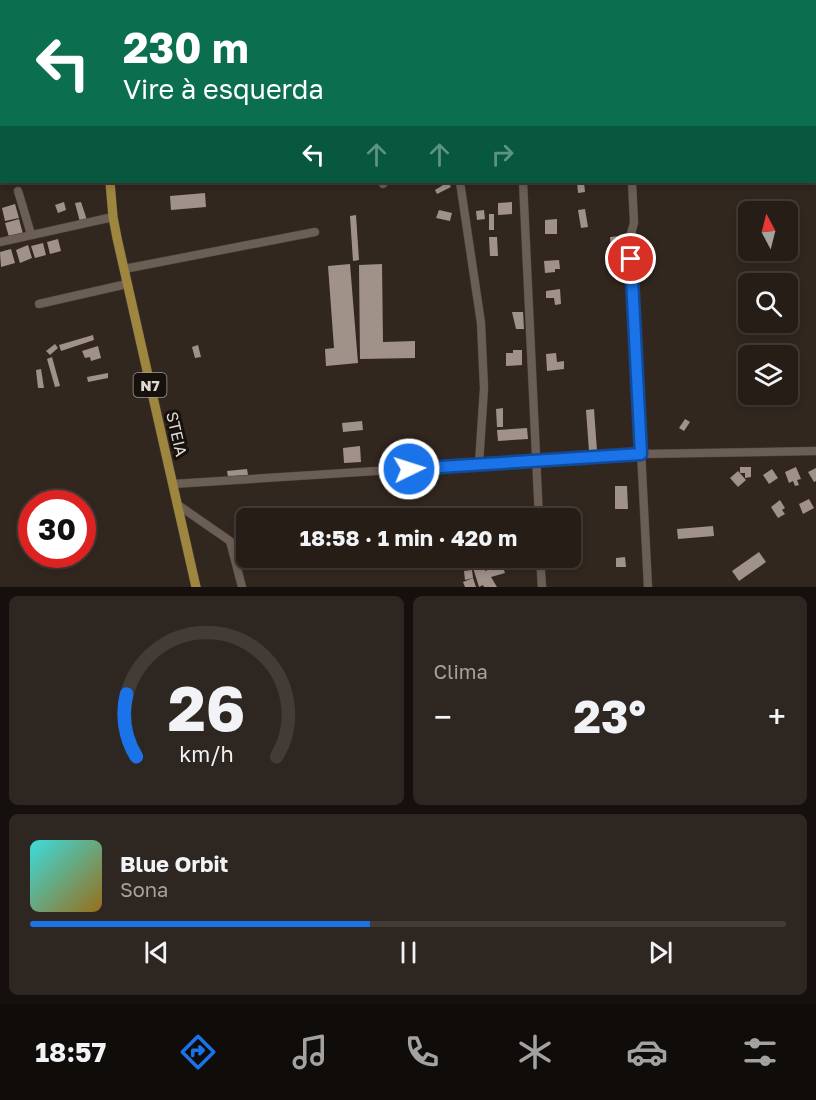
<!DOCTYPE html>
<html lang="pt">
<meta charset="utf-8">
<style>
:root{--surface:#261d17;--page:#2e2620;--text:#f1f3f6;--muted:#a4a2a1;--line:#423b36;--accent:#1a73e8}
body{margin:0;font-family:"Golos Text",sans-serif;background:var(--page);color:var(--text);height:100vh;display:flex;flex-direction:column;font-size:22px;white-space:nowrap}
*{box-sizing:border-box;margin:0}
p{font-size:20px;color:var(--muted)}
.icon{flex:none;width:33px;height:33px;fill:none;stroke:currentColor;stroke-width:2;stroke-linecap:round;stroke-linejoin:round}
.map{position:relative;height:587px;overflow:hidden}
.sheet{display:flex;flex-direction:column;gap:9px;padding:9px;background:#15100d;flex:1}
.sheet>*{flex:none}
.banner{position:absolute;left:0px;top:0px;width:816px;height:183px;box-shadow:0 3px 9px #0003,0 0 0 2px var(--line);background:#0b6e4f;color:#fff;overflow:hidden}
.needle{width:39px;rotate:353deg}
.buttons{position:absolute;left:738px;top:201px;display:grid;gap:12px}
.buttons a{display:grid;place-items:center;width:60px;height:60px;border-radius:9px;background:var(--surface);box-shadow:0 3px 9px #0003,0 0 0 2px var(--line);font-size:30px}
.speed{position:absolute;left:18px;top:490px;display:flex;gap:12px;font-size:30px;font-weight:700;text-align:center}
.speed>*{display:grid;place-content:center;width:78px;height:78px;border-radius:50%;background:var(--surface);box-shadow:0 3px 9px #0003,0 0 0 2px var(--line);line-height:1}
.speed .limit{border:9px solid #d22;background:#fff;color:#111}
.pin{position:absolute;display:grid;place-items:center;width:51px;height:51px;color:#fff;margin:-26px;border:3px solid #fff;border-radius:50%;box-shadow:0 2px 6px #0007}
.me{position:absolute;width:66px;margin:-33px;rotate:86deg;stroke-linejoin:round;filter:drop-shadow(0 0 4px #0008)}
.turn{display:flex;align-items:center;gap:21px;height:126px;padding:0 24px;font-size:27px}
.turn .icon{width:78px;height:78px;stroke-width:2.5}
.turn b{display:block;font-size:42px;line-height:51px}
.lanes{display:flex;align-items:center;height:57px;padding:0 24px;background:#0003;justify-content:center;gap:30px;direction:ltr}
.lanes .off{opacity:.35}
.big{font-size:45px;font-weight:700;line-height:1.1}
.sheet .tile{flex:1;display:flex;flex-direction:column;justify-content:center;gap:9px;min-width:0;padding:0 21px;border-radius:9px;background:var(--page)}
.sheet .dial{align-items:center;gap:0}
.dial svg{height:156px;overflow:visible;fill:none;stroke:var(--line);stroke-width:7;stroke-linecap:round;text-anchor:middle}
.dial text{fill:var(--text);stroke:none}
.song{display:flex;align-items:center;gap:18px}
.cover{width:72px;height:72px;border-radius:9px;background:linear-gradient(135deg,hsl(180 70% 55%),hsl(40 70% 35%))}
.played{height:6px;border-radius:3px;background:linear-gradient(90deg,var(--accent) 45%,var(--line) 45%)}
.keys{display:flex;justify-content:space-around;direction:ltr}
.heat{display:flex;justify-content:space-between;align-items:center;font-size:33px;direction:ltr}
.sheet .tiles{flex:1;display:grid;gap:9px;grid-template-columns:1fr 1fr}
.tile:last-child{grid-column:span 2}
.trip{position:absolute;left:236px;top:508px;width:345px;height:60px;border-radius:9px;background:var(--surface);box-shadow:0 3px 9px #0003,0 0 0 2px var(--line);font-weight:700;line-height:60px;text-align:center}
.tab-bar{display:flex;height:96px;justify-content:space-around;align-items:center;background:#0f0c09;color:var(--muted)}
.tab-bar .icon{width:42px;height:42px}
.tab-bar .on{color:var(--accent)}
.tab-bar b{font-size:27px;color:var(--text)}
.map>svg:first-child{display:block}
</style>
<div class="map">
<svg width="816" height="587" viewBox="0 0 816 587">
<rect width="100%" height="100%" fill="#32271f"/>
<!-- building -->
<g fill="#a19289">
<polygon points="448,182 451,187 437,194 435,190"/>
<polygon points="577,182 584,182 585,192 578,193"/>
<polygon points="205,193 206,207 171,210 170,196"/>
<polygon points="64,202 66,210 58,213 55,205"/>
<polygon points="81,202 87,220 80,222 75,203"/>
<polygon points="512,202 512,214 498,215 498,203"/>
<polygon points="15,204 19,218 5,221 2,208"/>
<polygon points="585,209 588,227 581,228 578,210"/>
<polygon points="439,210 452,213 450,221 436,218"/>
<polygon points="484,210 485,219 477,220 476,211"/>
<rect x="489" y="214" width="5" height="16"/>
<polygon points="356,215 359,260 353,261 350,216"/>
<polygon points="19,219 23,234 9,237 5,223"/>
<polygon points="557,219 557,234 545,234 545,220"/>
<polygon points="621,236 622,249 611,250 610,237"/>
<polygon points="489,237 497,237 498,256 490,256"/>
<polygon points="58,239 61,251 50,254 47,242"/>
<polygon points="43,243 46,255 35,258 31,246"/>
<polygon points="28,245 32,258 20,263 16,250"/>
<polygon points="11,249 15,263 1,267 0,252"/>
<polygon points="559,260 560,269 555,269 555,272 545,273 544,261"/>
<polygon points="350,264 358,363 326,366 325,349 334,348 328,266"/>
<polygon points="382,264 383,342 415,341 415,358 360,359 359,265"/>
<polygon points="560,289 561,304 555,305 554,298 546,298 546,291"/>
<polygon points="512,312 523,312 524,329 516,329"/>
<polygon points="93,335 94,340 61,351 59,345"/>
<polygon points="55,344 58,348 50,355 46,351"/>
<polygon points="198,345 201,357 195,358 192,347"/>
<polygon points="98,346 101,358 91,361 90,357 85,358 82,351"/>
<polygon points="513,350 522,350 522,365 506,366 506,353 513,353"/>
<polygon points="556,353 557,362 564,361 564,369 547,371 546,354"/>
<polygon points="52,357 60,386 55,387 47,359"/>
<polygon points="41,369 44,388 38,388 36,370"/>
<polygon points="108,373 108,378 88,382 87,377"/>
<polygon points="503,408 503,427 497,427 496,409"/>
<polygon points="594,409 597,451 589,451 586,410"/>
<polygon points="685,419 690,422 684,431 679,428"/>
<polygon points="362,421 363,430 343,432 342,423"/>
<polygon points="527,428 528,439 498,441 497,430"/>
<polygon points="360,446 361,462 344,463 343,448"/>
<polygon points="740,467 751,467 751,477 745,478 745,473 740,473"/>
<polygon points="796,467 801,479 797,480 799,485 795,486 793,481 789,483 785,472"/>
<polygon points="816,468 816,481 814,482 808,472"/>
<polygon points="247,469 248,475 228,477 227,471"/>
<polygon points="772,469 778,478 769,484 763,475"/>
<polygon points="738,471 746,480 738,487 730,478"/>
<polygon points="615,486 627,486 628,509 615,509"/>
<polygon points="809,499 814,508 803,514 799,504"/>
<polygon points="780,500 785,508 782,510 785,514 778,518 771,507"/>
<polygon points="713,526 714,536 678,539 677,529"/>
<polygon points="759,552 766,562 739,581 732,571"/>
<polygon points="625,557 626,567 616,567 616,558"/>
<polygon points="470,558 490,558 491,561 483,563 485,571 502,565 505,573 491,577 497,587 484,587 483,585 479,587"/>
<polygon points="472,570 473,578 465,580 464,571"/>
<polygon points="473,578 476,587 465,587 463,582"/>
</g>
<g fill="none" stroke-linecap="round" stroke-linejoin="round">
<!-- minor casing -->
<g stroke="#4d443d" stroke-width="9">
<g id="minor">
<polyline points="225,0 226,2"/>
<polyline points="446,0 446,2"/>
<polyline points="513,0 514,2"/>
<polyline points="625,0 625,2"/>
<polyline points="0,28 2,28"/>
<polyline points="0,60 2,60"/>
<polyline points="0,150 2,150"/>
<polyline points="382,182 383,184"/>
<polyline points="460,182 481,323 484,388 479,464"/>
<polyline points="523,182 539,519"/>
<polyline points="632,182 634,223 630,237 648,587"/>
<polyline points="18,191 31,234"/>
<polyline points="0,242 113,217"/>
<polyline points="124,269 315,232"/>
<polyline points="39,304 127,284"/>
<polyline points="173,484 641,454 816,451"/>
<polyline points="178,505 230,541 242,587"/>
<polyline points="540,558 542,587"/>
</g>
</g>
<!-- major casing -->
<g stroke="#4d443d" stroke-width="10">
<g id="major">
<polyline points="133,2 133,0"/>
<polyline points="110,182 113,217 117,238 196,587"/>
</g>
</g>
<!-- minor -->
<use href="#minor" stroke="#6b5e55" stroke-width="8"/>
<!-- major -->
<use href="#major" stroke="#9f863f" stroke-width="9"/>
</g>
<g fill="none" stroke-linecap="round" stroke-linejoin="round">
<!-- route casing -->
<g stroke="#114b97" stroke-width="15">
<polyline id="route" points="409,469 641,454 631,259"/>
</g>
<!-- route -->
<use href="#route" stroke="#1a73e8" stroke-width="10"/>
</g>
<g text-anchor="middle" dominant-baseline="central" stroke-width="6" stroke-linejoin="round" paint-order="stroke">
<!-- shield labels -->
<rect fill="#16110d" stroke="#a39c97" stroke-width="1.5" x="133.5" y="373" width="33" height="24" rx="4.5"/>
<g font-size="15" font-weight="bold" fill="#dfd7d2">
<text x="150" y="385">N7</text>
</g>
<!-- street labels -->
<g font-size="16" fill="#dfd7d2" stroke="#16110d">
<text transform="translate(177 434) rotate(77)">STEIA</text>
</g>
</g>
</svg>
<div class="buttons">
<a><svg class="needle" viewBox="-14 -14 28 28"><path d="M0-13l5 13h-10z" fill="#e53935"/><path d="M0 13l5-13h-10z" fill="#a4a2a1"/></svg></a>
<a><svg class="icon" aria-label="search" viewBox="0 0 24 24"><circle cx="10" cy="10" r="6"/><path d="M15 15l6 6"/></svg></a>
<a><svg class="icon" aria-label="layers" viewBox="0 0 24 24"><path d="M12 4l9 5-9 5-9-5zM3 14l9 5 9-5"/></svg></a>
</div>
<div class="speed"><div class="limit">30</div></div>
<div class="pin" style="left:631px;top:259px;background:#d93025"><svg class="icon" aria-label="arrive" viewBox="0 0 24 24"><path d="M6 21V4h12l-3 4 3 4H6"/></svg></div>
<svg class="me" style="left:409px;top:469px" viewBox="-20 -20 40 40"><circle r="17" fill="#1a73e8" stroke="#fff" stroke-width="3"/><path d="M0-11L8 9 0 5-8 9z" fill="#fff"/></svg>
<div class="trip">18:58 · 1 min · 420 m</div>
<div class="banner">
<div class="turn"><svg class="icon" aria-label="left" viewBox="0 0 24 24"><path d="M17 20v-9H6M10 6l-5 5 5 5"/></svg><div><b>230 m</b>Vire à esquerda</div></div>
<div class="lanes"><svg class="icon" aria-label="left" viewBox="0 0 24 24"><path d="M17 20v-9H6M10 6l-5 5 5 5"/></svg><svg class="icon off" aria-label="ahead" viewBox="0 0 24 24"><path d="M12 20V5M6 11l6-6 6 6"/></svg><svg class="icon off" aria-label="ahead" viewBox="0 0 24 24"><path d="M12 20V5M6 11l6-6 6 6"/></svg><svg class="icon off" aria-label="right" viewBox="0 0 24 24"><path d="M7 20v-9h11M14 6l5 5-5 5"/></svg></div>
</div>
</div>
<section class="sheet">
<div class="tiles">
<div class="tile dial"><svg viewBox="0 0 100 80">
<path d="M14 69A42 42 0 1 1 86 69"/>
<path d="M14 69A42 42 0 0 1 9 37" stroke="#1a73e8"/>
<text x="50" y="56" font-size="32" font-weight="700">26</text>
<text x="50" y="72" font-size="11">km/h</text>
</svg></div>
<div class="tile"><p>Clima</p>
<div class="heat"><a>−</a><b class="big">23°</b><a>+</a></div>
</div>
<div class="tile">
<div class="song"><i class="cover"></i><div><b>Blue Orbit</b><p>Sona</p></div></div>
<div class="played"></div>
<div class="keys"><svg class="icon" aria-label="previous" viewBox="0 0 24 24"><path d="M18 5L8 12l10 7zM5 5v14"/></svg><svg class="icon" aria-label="pause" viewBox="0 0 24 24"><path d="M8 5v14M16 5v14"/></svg><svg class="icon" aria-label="next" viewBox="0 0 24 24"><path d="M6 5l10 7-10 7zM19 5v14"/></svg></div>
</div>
</div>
</section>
<nav class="tab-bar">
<b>18:57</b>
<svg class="icon on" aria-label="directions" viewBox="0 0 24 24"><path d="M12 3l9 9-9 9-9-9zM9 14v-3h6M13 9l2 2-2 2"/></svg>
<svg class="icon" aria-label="music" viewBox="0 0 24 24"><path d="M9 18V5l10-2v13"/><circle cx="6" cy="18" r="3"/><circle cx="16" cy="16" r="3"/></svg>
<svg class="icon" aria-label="phone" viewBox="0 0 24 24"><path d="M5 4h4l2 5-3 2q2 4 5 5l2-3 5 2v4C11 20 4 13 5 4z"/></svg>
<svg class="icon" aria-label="climate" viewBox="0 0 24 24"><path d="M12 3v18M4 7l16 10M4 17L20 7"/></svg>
<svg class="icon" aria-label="car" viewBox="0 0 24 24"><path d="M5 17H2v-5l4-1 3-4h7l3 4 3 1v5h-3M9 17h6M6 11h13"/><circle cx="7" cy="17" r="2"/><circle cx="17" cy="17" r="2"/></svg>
<svg class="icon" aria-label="filters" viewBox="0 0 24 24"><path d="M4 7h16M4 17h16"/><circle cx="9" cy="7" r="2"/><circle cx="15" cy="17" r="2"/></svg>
</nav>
